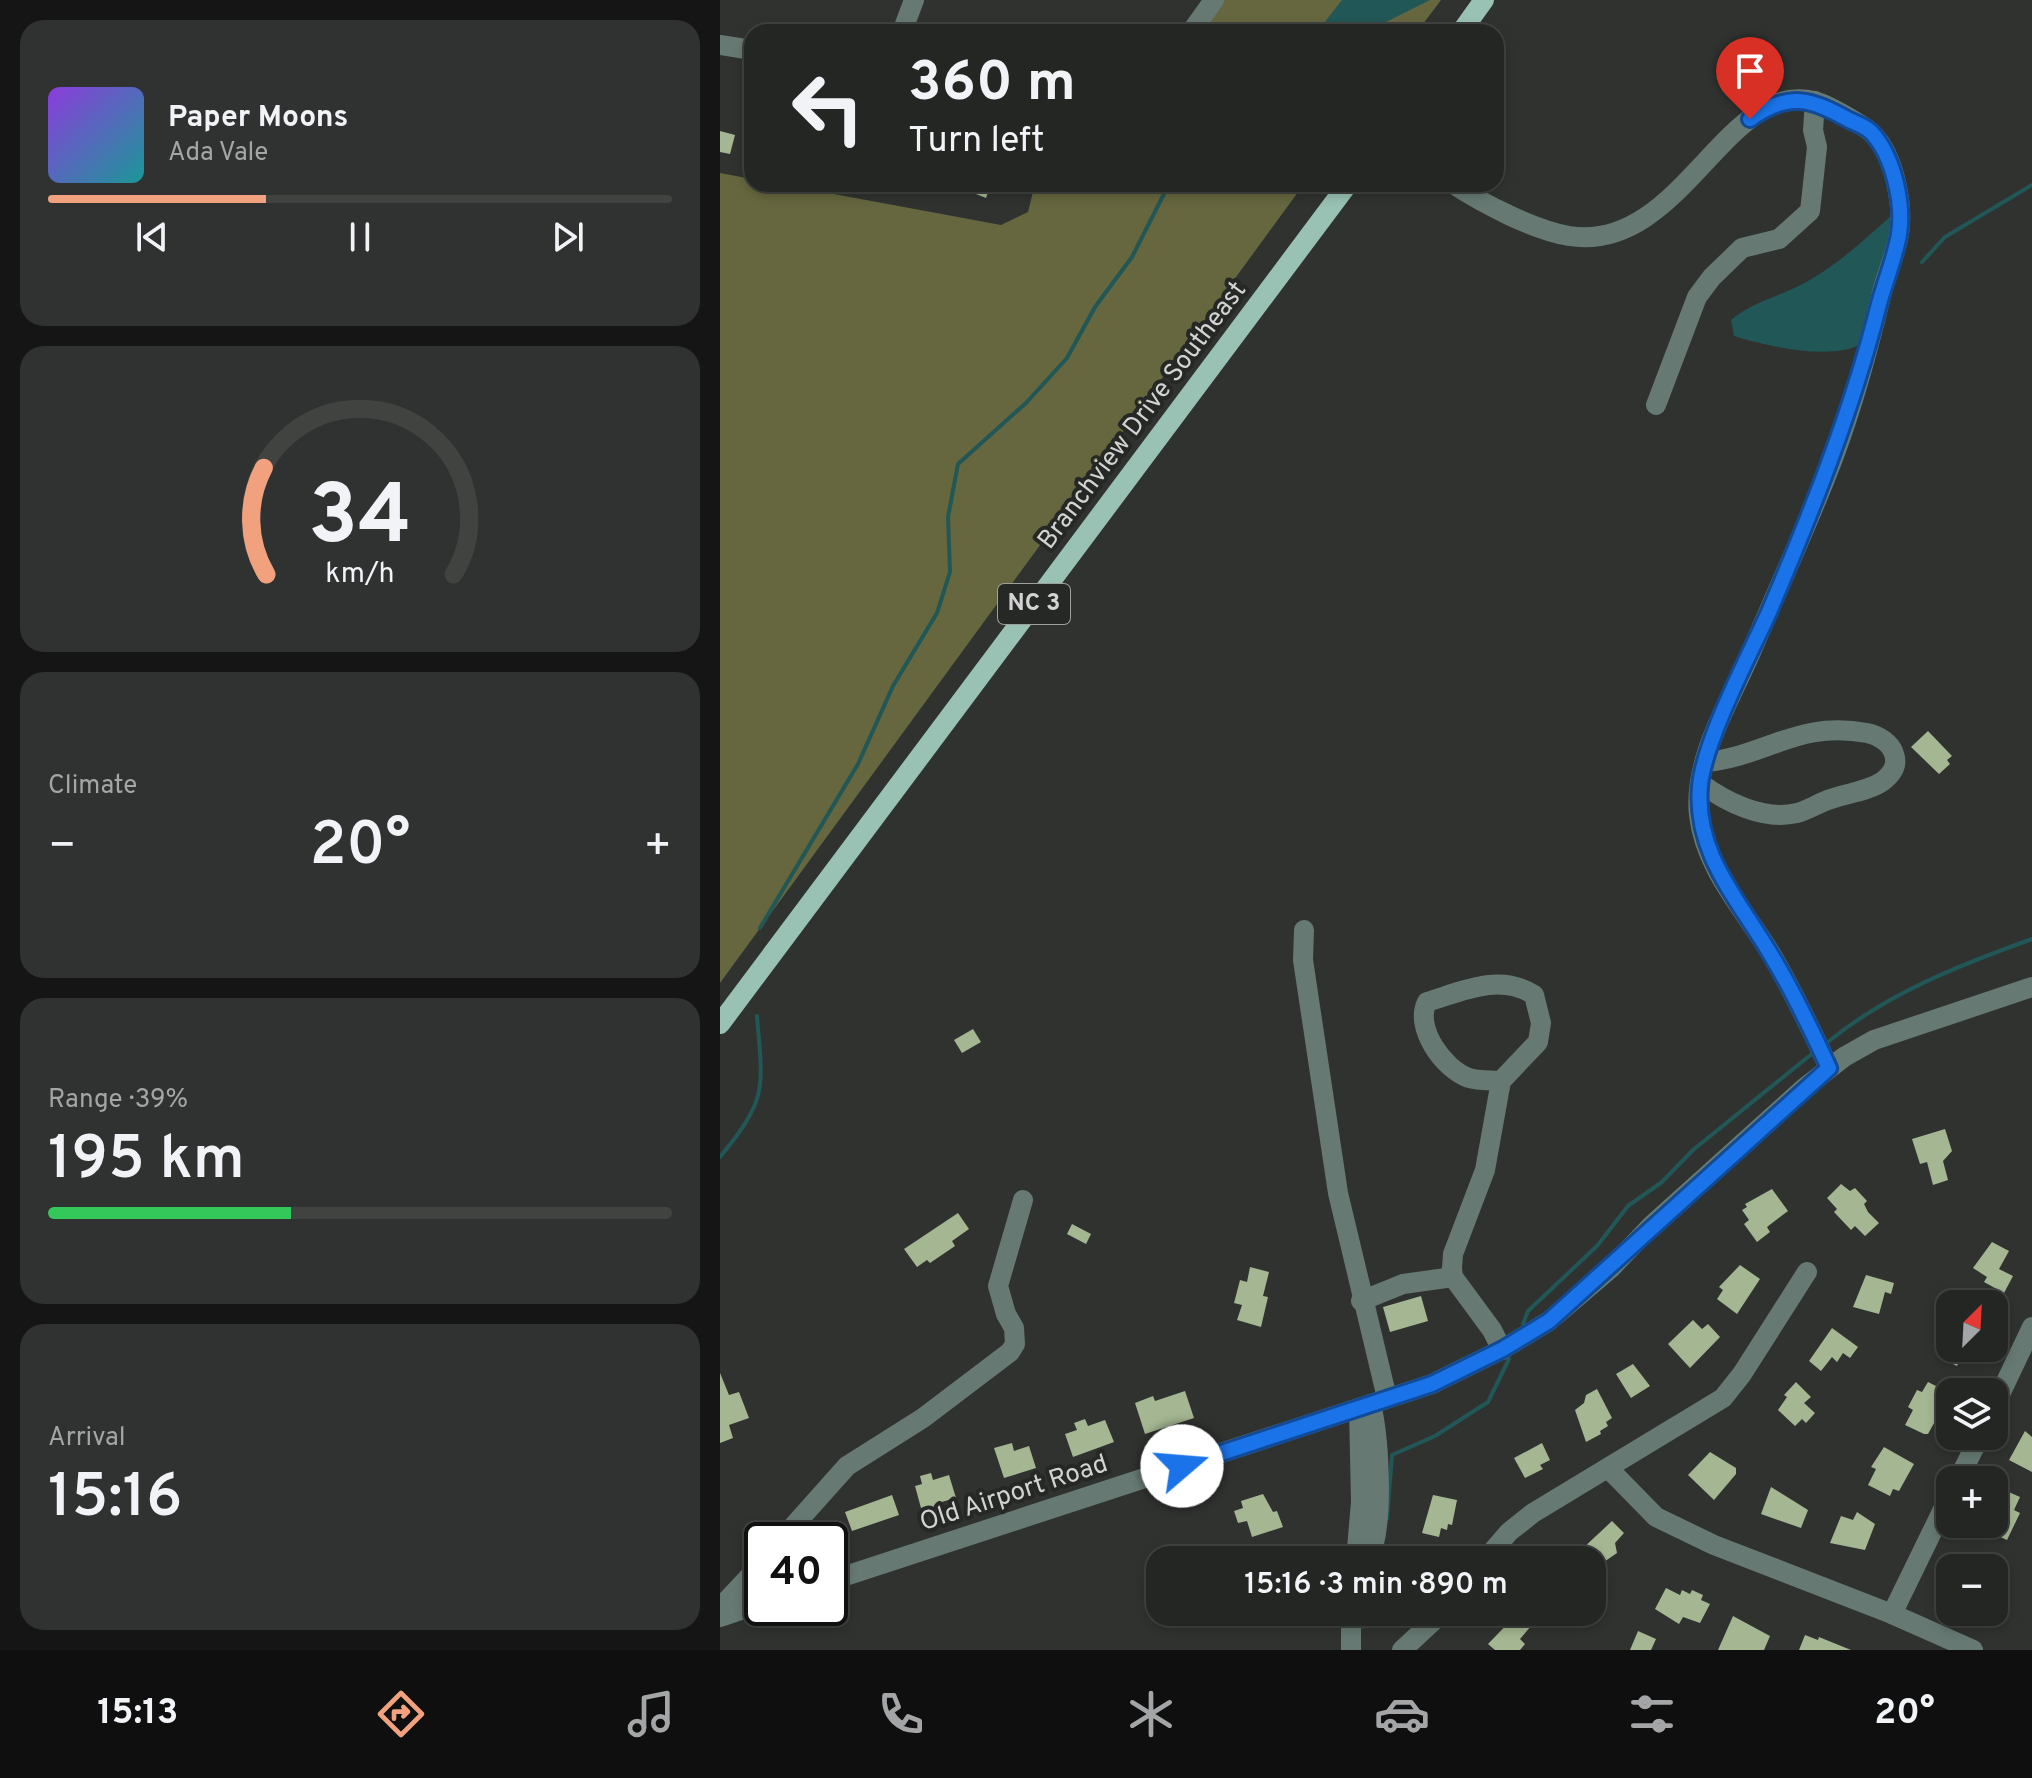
<!DOCTYPE html>
<meta charset="utf-8">
<style>
:root{--surface:#242624;--page:#303231;--text:#f1f3f6;--muted:#a3a5a6;--line:#414341;--accent:#f1a17d}
body{margin:0;font-family:Overpass,sans-serif;background:var(--page);color:var(--text);height:100vh;display:flex;flex-direction:column;font-size:30px;white-space:nowrap}
*{box-sizing:border-box;margin:0}
p{font-size:26px;color:var(--muted)}
.icon{flex:none;width:44px;height:44px;fill:none;stroke:currentColor;stroke-width:2;stroke-linecap:round;stroke-linejoin:round}
.map{position:relative;flex:1;overflow:hidden}
.panel{display:flex;flex-direction:column;gap:20px;padding:20px;background:#141514;width:720px}
.panel>*{flex:none}
.top-card{position:absolute;left:24px;top:24px;width:760px;height:168px;border-radius:24px;box-shadow:0 4px 12px #0003,0 0 0 2px var(--line);background:#242624;color:var(--text);overflow:hidden}
.needle{width:52px;rotate:24deg}
.buttons{position:absolute;left:1216px;top:1290px;display:grid;gap:16px}
.buttons a{display:grid;place-items:center;width:72px;height:72px;border-radius:16px;background:var(--surface);box-shadow:0 4px 12px #0003,0 0 0 2px var(--line);font-size:40px}
.speed{position:absolute;left:24px;top:1522px;display:flex;gap:16px;font-size:40px;font-weight:700;text-align:center}
.speed>*{display:grid;place-content:center;width:104px;height:104px;border-radius:50%;background:var(--surface);box-shadow:0 4px 12px #0003,0 0 0 2px var(--line);line-height:1}
.speed .limit{border:4px solid #111;border-radius:12px;background:#fff;color:#111}
.pin{position:absolute;display:grid;place-items:center;width:68px;height:68px;color:#fff;margin:-82px -34px;border-radius:50% 50% 50% 0;rotate:-45deg;box-shadow:0 0 8px #0007}
.pin .icon{rotate:45deg}
.me{position:absolute;width:88px;margin:-44px;rotate:72deg;stroke-linejoin:round;filter:drop-shadow(0 0 6px #0008)}
.turn{display:flex;align-items:center;gap:28px;height:168px;padding:0 32px;font-size:36px}
.turn .icon{width:104px;height:104px;stroke-width:2.5}
.turn b{display:block;font-size:56px;line-height:68px}
.big{font-size:60px;font-weight:600;line-height:1.1}
.panel .tile{flex:1;display:flex;flex-direction:column;justify-content:center;gap:12px;min-width:0;padding:0 28px;border-radius:24px;background:var(--page)}
.panel .dial{align-items:center;gap:0}
.dial svg{height:208px;overflow:visible;fill:none;stroke:var(--line);stroke-width:7;stroke-linecap:round;text-anchor:middle}
.dial text{fill:var(--text);stroke:none}
.song{display:flex;align-items:center;gap:24px}
.cover{width:96px;height:96px;border-radius:12px;background:linear-gradient(135deg,hsl(270 70% 55%),hsl(180 70% 35%))}
.played{height:8px;border-radius:4px;background:linear-gradient(90deg,var(--accent) 35%,var(--line) 35%)}
.keys{display:flex;justify-content:space-around;direction:ltr}
.heat{display:flex;justify-content:space-between;align-items:center;font-size:44px;direction:ltr}
.charge{height:12px;border-radius:6px;background:linear-gradient(90deg,#34c759 39%,var(--line) 0)}
.trip{position:absolute;left:426px;top:1546px;width:460px;height:80px;border-radius:24px;background:var(--surface);box-shadow:0 4px 12px #0003,0 0 0 2px var(--line);font-weight:600;line-height:80px;text-align:center}
.dock{display:flex;height:128px;justify-content:space-around;align-items:center;background:#0e0f0e;color:var(--muted)}
.dock .icon{width:56px;height:56px}
.dock .active{color:var(--accent)}
.dock b{font-size:36px;color:var(--text)}
main{display:flex;flex:1;min-height:0}
.map>svg:first-child{display:block}
</style>
<main>
<section class="panel">
<div class="tile">
<div class="song"><i class="cover"></i><div><b>Paper Moons</b><p>Ada Vale</p></div></div>
<div class="played"></div>
<div class="keys"><svg class="icon" aria-label="previous" viewBox="0 0 24 24"><path d="M18 5L8 12l10 7zM5 5v14"/></svg><svg class="icon" aria-label="pause" viewBox="0 0 24 24"><path d="M8 5v14M16 5v14"/></svg><svg class="icon" aria-label="next" viewBox="0 0 24 24"><path d="M6 5l10 7-10 7zM19 5v14"/></svg></div>
</div>
<div class="tile dial"><svg viewBox="0 0 100 80">
<path d="M14 69A42 42 0 1 1 86 69"/>
<path d="M14 69A42 42 0 0 1 13 28" stroke="#f1a17d"/>
<text x="50" y="56" font-size="32" font-weight="700">34</text>
<text x="50" y="72" font-size="11">km/h</text>
</svg></div>
<div class="tile"><p>Climate</p>
<div class="heat"><a>−</a><b class="big">20°</b><a>+</a></div>
</div>
<div class="tile"><p>Range · 39%</p><b class="big">195 km</b><div class="charge"></div></div>
<div class="tile"><p>Arrival</p><b class="big">15:16</b></div>
</section>
<div class="map">
<svg width="1312" height="1650" viewBox="0 0 1312 1650">
<rect width="100%" height="100%" fill="#303230"/>
<!-- forest -->
<g fill="#66663f">
<polygon points="502,0 721,0 697,32 483,32"/>
<polygon points="0,173 32,179 32,184 60,184 281,225 308,212 315,184 584,184 0,983"/>
</g>
<!-- water -->
<g fill="#215756">
<polygon points="622,0 710,0 646,32 597,32"/>
<path d="M1171,216l2,8 -32,120c-30,17 -95,2 -127,-8l-3,-16c23,-20 56,-25 82,-42 29,-17 53,-40 78,-62z"/>
</g>
<g fill="none" stroke-linecap="round" stroke-linejoin="round">
<!-- stream -->
<g stroke="#215756" stroke-width="4">
<polyline points="1202,262 1225,237 1312,185"/>
<polyline points="40,928 138,764 173,686 217,613 230,572 228,517 238,464 306,403 347,358 375,307 412,257 449,184"/>
<path d="M1109,1041c61,-49 131,-76 203,-102"/>
<path d="M0,1157c48,-59 43,-67 37,-141"/>
<polyline points="803,1324 808,1311 877,1246 908,1206 942,1182 973,1150 1093,1053"/>
<polyline points="667,1518 672,1455 715,1436 768,1402 789,1359"/>
<polyline points="643,1627 647,1612"/>
</g>
</g>
<!-- building -->
<g fill="#a4b792">
<polygon points="0,131 15,135 10,154 0,152"/>
<polygon points="231,184 271,184 266,198"/>
<polygon points="1208,731 1232,756 1227,760 1230,764 1219,774 1191,747"/>
<polygon points="253,1029 261,1042 242,1053 234,1040"/>
<polygon points="1225,1129 1232,1151 1223,1161 1228,1180 1213,1185 1207,1162 1200,1164 1192,1139"/>
<polygon points="1121,1184 1130,1191 1135,1188 1147,1201 1144,1204 1148,1212 1159,1223 1145,1236 1135,1226 1131,1230 1114,1212 1117,1209 1107,1198"/>
<polygon points="1052,1189 1068,1211 1047,1227 1050,1232 1037,1242 1024,1224 1029,1220 1022,1210 1027,1207 1025,1204"/>
<polygon points="238,1213 249,1229 232,1241 235,1246 210,1263 207,1260 197,1267 184,1249"/>
<polygon points="352,1224 371,1234 366,1244 347,1234"/>
<polygon points="1272,1242 1289,1251 1279,1269 1293,1276 1284,1293 1264,1282 1267,1277 1253,1268"/>
<polygon points="1020,1265 1040,1279 1017,1314 997,1299 1003,1290 999,1287"/>
<polygon points="530,1267 549,1272 543,1296 548,1297 541,1327 517,1320 522,1305 514,1303 520,1280 527,1282"/>
<polygon points="1146,1275 1174,1283 1171,1294 1165,1292 1159,1314 1133,1307"/>
<polygon points="701,1296 708,1321 670,1332 663,1307"/>
<polygon points="973,1320 982,1329 988,1324 1000,1337 970,1368 948,1344"/>
<polygon points="1112,1328 1138,1347 1130,1358 1123,1353 1117,1362 1112,1357 1101,1371 1089,1361"/>
<polygon points="1222,1348 1245,1348 1237,1366 1218,1357"/>
<polygon points="913,1364 930,1386 911,1398 896,1374"/>
<polygon points="0,1373 9,1395 19,1392 29,1418 9,1425 13,1438 0,1443"/>
<polygon points="1076,1382 1091,1397 1084,1403 1095,1413 1086,1423 1082,1419 1075,1426 1058,1410 1067,1397 1064,1395"/>
<polygon points="1208,1382 1226,1391 1214,1414 1218,1416 1208,1434 1204,1434 1185,1425 1193,1410 1188,1407 1197,1390 1202,1392"/>
<polygon points="877,1389 892,1418 886,1422 888,1426 880,1431 881,1434 866,1442 855,1410 864,1403 866,1395"/>
<polygon points="465,1391 474,1418 425,1434 415,1403 433,1396 435,1401"/>
<polygon points="365,1419 368,1426 385,1420 394,1442 353,1457 345,1434 357,1430 354,1423"/>
<polygon points="1305,1431 1312,1437 1312,1472 1289,1460"/>
<polygon points="292,1443 294,1451 309,1446 316,1468 284,1478 274,1448"/>
<polygon points="822,1443 830,1460 820,1465 823,1469 805,1478 794,1458"/>
<polygon points="1164,1447 1194,1464 1179,1491 1173,1489 1170,1496 1148,1485 1156,1469 1151,1467"/>
<polygon points="990,1452 1016,1468 1016,1474 994,1500 968,1475"/>
<polygon points="211,1473 213,1480 229,1475 236,1498 218,1503 220,1510 211,1512 209,1506 201,1508 195,1486 202,1484 200,1476"/>
<polygon points="1051,1487 1088,1510 1081,1528 1041,1514"/>
<polygon points="1282,1489 1300,1497 1294,1510 1300,1513 1287,1540 1252,1524 1274,1524 1274,1506"/>
<polygon points="543,1494 553,1512 557,1511 563,1527 532,1537 527,1521 518,1523 514,1511 523,1508 521,1501"/>
<polygon points="172,1495 179,1515 132,1531 125,1512"/>
<polygon points="713,1495 737,1500 732,1525 728,1524 727,1530 721,1528 719,1537 702,1533"/>
<polygon points="1137,1512 1155,1524 1145,1550 1110,1543 1121,1516 1133,1520"/>
<polygon points="892,1521 904,1533 895,1543 897,1553 881,1564 877,1560 874,1563 861,1550"/>
<polygon points="946,1588 960,1595 962,1590 970,1594 972,1590 983,1595 981,1600 990,1604 980,1623 963,1617 959,1624 935,1609"/>
<polygon points="798,1613 812,1625 800,1639 805,1644 800,1650 775,1650 768,1644"/>
<polygon points="1013,1616 1050,1636 1044,1650 998,1650"/>
<polygon points="918,1631 936,1639 931,1650 910,1650"/>
<polygon points="1085,1635 1098,1640 1099,1637 1131,1650 1079,1650"/>
</g>
<g fill="none" stroke-linecap="round" stroke-linejoin="round">
<!-- minor -->
<g stroke="#667a73" stroke-width="20">
<polyline points="182,32 194,0"/>
<polyline points="471,32 494,0"/>
<polyline points="0,45 32,50"/>
<path d="M733,184c29,19 80,46 116,52 112,18 157,-157 245,-135 16,4 39,19 53,28 26,19 37,74 32,105 -3,19 -12,39 -17,58 -15,63 -32,126 -57,187 -23,57 -49,115 -74,173 -21,49 -58,107 -52,163 6,54 45,94 72,139 22,37 40,75 58,114"/>
<polyline points="936,405 977,297 992,277 1022,248 1059,239 1090,211 1097,147 1093,130 1095,101"/>
<path d="M980,783c26,19 63,38 97,30 12,-3 23,-11 34,-14 17,-6 38,-8 52,-18 9,-7 15,-16 11,-27 -3,-11 -16,-19 -27,-21 -69,-13 -100,23 -161,29"/>
<polyline points="584,930 583,960 618,1193 667,1398"/>
<path d="M781,1081c-9,-1 -22,0 -32,-3 -26,-9 -55,-51 -42,-76 36,-11 73,-29 107,-7l7,28 -3,19 -37,39 -16,89 -32,84 -1,14 1,9 39,53 10,20"/>
<polyline points="641,1301 683,1284 733,1277"/>
<polyline points="1274,1407 1312,1327"/>
<polyline points="888,1468 936,1517 994,1545 1172,1614 1253,1650"/>
<polyline points="1238,1480 1260,1436"/>
<polyline points="61,1540 127,1466 203,1418 290,1352 295,1344 294,1328 286,1314 278,1286 303,1200"/>
<polyline points="636,1560 641,1502 639,1408"/>
<path d="M648,1560c17,-31 11,-122 3,-156"/>
<polyline points="765,1560 789,1532 813,1513 1003,1398 1022,1374 1087,1272"/>
<polyline points="110,1581 712,1384 783,1349 829,1321 890,1269 932,1225 1083,1089 1124,1057 1154,1040 1312,987"/>
<polyline points="0,1608 42,1563"/>
<polyline points="1172,1614 1230,1495"/>
<polyline points="0,1617 42,1603"/>
<polyline points="631,1650 631,1612"/>
<polyline points="682,1650 723,1612"/>
</g>
<!-- major -->
<g stroke="#99c2b4" stroke-width="20">
<polyline points="741,32 764,0"/>
<polyline points="0,1024 628,184"/>
</g>
</g>
<g fill="none" stroke-linecap="round" stroke-linejoin="round">
<!-- route casing -->
<g stroke="#114b97" stroke-width="20">
<path id="route" d="M462,1466l250,-82 71,-35 46,-28 280,-253c-18,-39 -36,-77 -58,-113 -32,-55 -77,-101 -71,-169 4,-45 49,-130 69,-174 43,-101 83,-201 110,-308 6,-23 16,-46 20,-70 5,-31 -6,-79 -28,-102 -5,-5 -15,-9 -22,-12 -38,-21 -60,-29 -99,-1"/>
</g>
<!-- route -->
<use href="#route" stroke="#1a73e8" stroke-width="14"/>
</g>
<g text-anchor="middle" dominant-baseline="central" stroke-width="8" stroke-linejoin="round" paint-order="stroke">
<!-- shield labels -->
<rect fill="#262826" stroke="#9ea09e" stroke-width="2" x="278" y="584" width="72" height="40" rx="6"/>
<g font-size="24" font-weight="bold" fill="#d2d3d2">
<text x="314" y="604">NC 3</text>
</g>
<!-- street labels -->
<g font-size="26" fill="#d2d3d2" stroke="#262826">
<text transform="translate(423 416) rotate(-53)">Branchview Drive Southeast</text>
<text transform="translate(294 1494) rotate(-18)">Old Airport Road</text>
</g>
</g>
</svg>
<div class="buttons">
<a><svg class="needle" viewBox="-14 -14 28 28"><path d="M0-13l5 13h-10z" fill="#e53935"/><path d="M0 13l5-13h-10z" fill="#a3a5a6"/></svg></a>
<a><svg class="icon" aria-label="layers" viewBox="0 0 24 24"><path d="M12 4l9 5-9 5-9-5zM3 14l9 5 9-5"/></svg></a>
<a>+</a>
<a>−</a>
</div>
<div class="speed"><div class="limit">40</div></div>
<div class="pin" style="left:1030px;top:119px;background:#d93025"><svg class="icon" aria-label="arrive" viewBox="0 0 24 24"><path d="M6 21V4h12l-3 4 3 4H6"/></svg></div>
<svg class="me" style="left:462px;top:1466px" viewBox="-20 -20 40 40"><circle r="19" fill="#fff"/><path d="M0-13L10 11 0 6-10 11z" fill="#1a73e8"/></svg>
<div class="trip">15:16 · 3 min · 890 m</div>
<div class="top-card">
<div class="turn"><svg class="icon" aria-label="left" viewBox="0 0 24 24"><path d="M17 20v-9H6M10 6l-5 5 5 5"/></svg><div><b>360 m</b>Turn left</div></div>
</div>
</div>
</main>
<nav class="dock">
<b>15:13</b>
<svg class="icon active" aria-label="directions" viewBox="0 0 24 24"><path d="M12 3l9 9-9 9-9-9zM9 14v-3h6M13 9l2 2-2 2"/></svg>
<svg class="icon" aria-label="music" viewBox="0 0 24 24"><path d="M9 18V5l10-2v13"/><circle cx="6" cy="18" r="3"/><circle cx="16" cy="16" r="3"/></svg>
<svg class="icon" aria-label="phone" viewBox="0 0 24 24"><path d="M5 4h4l2 5-3 2q2 4 5 5l2-3 5 2v4C11 20 4 13 5 4z"/></svg>
<svg class="icon" aria-label="climate" viewBox="0 0 24 24"><path d="M12 3v18M4 7l16 10M4 17L20 7"/></svg>
<svg class="icon" aria-label="car" viewBox="0 0 24 24"><path d="M5 17H2v-5l4-1 3-4h7l3 4 3 1v5h-3M9 17h6M6 11h13"/><circle cx="7" cy="17" r="2"/><circle cx="17" cy="17" r="2"/></svg>
<svg class="icon" aria-label="filters" viewBox="0 0 24 24"><path d="M4 7h16M4 17h16"/><circle cx="9" cy="7" r="2"/><circle cx="15" cy="17" r="2"/></svg>
<b>20°</b>
</nav>
